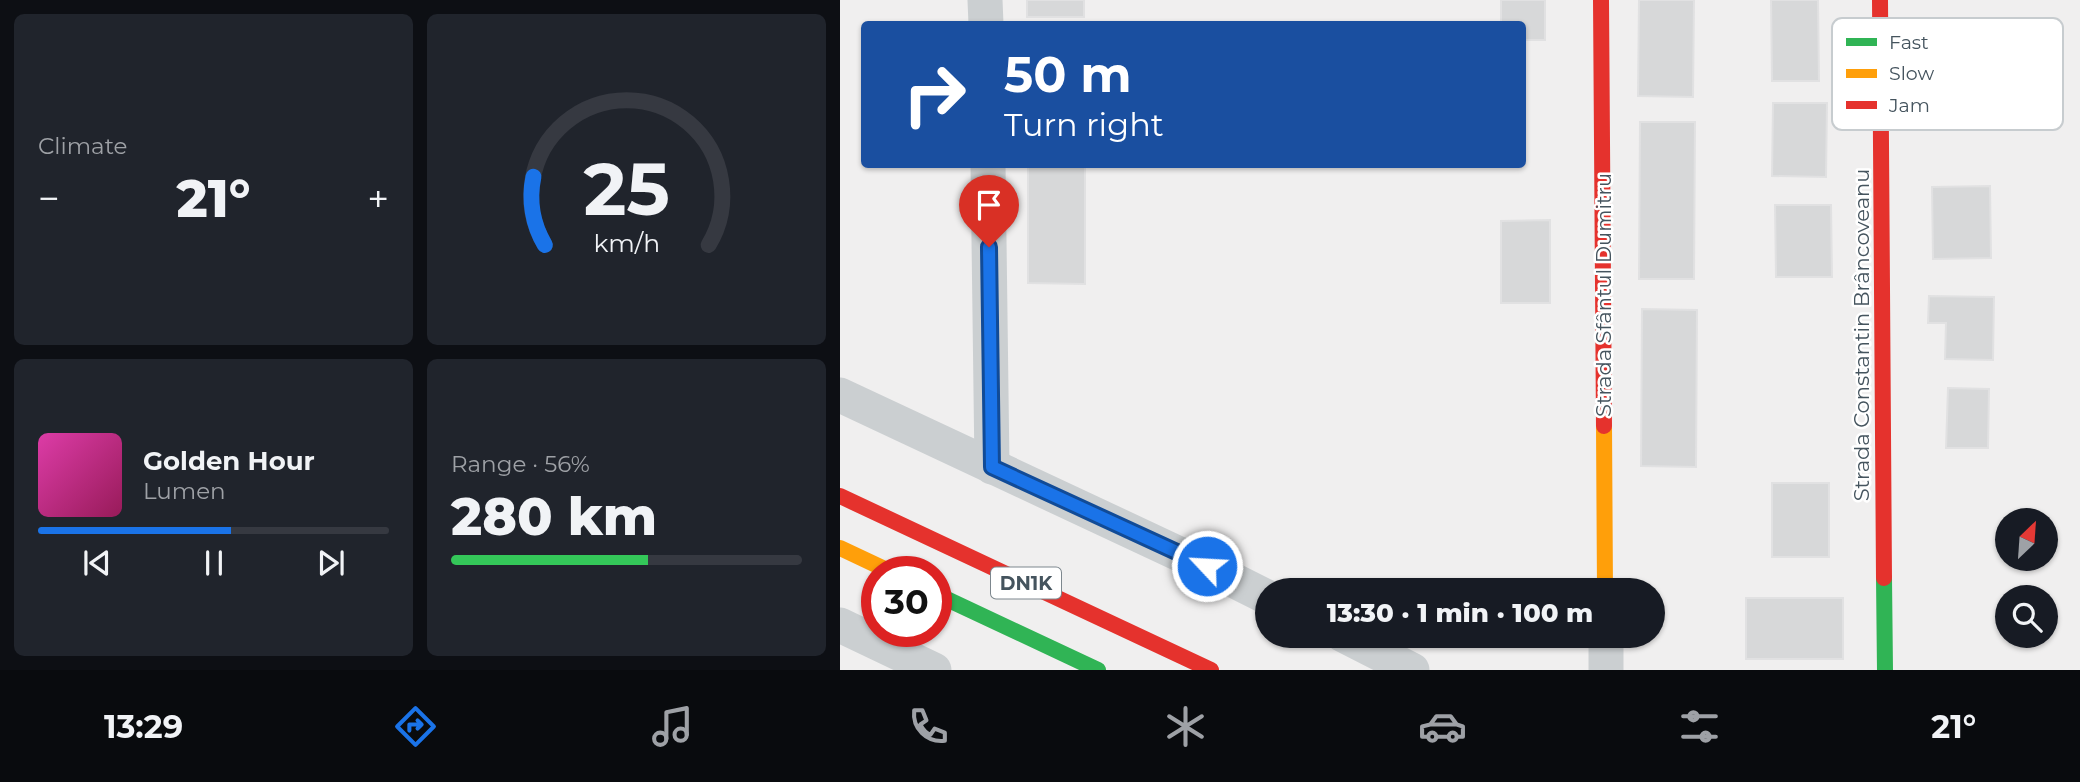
<!DOCTYPE html>
<meta charset="utf-8">
<style>
:root{--surface:#171b24;--page:#20242c;--text:#f1f3f6;--muted:#9ea1a6;--line:#363941;--accent:#1a73e8}
body{margin:0;font-family:Montserrat,sans-serif;background:var(--page);color:var(--text);height:100vh;display:flex;flex-direction:column;font-size:26px;white-space:nowrap}
*{box-sizing:border-box;margin:0}
p{font-size:23px;color:var(--muted)}
.icon{flex:none;width:38px;height:38px;fill:none;stroke:currentColor;stroke-width:2;stroke-linecap:round;stroke-linejoin:round}
.map{position:relative;flex:1;overflow:hidden}
.sheet{display:flex;flex-direction:column;gap:14px;padding:14px;background:#0d0f14;width:840px}
.sheet>*{flex:none}
.guide{position:absolute;left:21px;top:21px;width:665px;height:147px;border-radius:7px;box-shadow:0 2px 5px #0004;background:#1a4fa0;color:#fff;overflow:hidden}
.needle{width:46px;rotate:25deg}
.tools{position:absolute;left:1155px;top:508px;display:grid;gap:14px}
.tools a{display:grid;place-items:center;width:63px;height:63px;border-radius:50%;background:var(--surface);box-shadow:0 2px 5px #0004;font-size:35px}
.speed{position:absolute;left:21px;top:556px;display:flex;gap:14px;font-size:35px;font-weight:700;text-align:center}
.speed>*{display:grid;place-content:center;width:91px;height:91px;border-radius:50%;background:var(--surface);box-shadow:0 2px 5px #0004;line-height:1}
.speed .limit{border:10px solid #d22;background:#fff;color:#111}
.pin{position:absolute;display:grid;place-items:center;width:60px;height:60px;color:#fff;margin:-72px -30px;border-radius:50% 50% 50% 0;rotate:-45deg;box-shadow:0 0 7px #0007}
.pin .icon{rotate:45deg}
.me{position:absolute;width:77px;margin:-38px;rotate:295deg;stroke-linejoin:round;filter:drop-shadow(0 0 5px #0008)}
.turn{display:flex;align-items:center;gap:24px;height:147px;padding:0 28px;font-size:32px}
.turn .icon{width:91px;height:91px;stroke-width:2.5}
.turn b{display:block;font-size:49px;line-height:60px}
.big{font-size:52px;font-weight:800;line-height:1.1}
.sheet .tile{flex:1;display:flex;flex-direction:column;justify-content:center;gap:10px;min-width:0;padding:0 24px;border-radius:10px;background:var(--page)}
.sheet .dial{align-items:center;gap:0}
.dial svg{height:182px;overflow:visible;fill:none;stroke:var(--line);stroke-width:7;stroke-linecap:round;text-anchor:middle}
.dial text{fill:var(--text);stroke:none}
.song{display:flex;align-items:center;gap:21px}
.cover{width:84px;height:84px;border-radius:10px;background:linear-gradient(135deg,hsl(320 70% 55%),hsl(330 70% 35%))}
.played{height:7px;border-radius:4px;background:linear-gradient(90deg,var(--accent) 55%,var(--line) 55%)}
.keys{display:flex;justify-content:space-around;direction:ltr}
.heat{display:flex;justify-content:space-between;align-items:center;font-size:38px;direction:ltr}
.charge{height:10px;border-radius:5px;background:linear-gradient(90deg,#34c759 56%,var(--line) 0)}
.sheet .tiles{flex:1;display:grid;gap:14px;grid-template-columns:repeat(2,1fr)}
.trip{position:absolute;left:415px;top:578px;width:410px;height:70px;border-radius:35px;background:var(--surface);box-shadow:0 2px 5px #0004;font-weight:800;line-height:70px;text-align:center}
.tabs{display:flex;height:112px;justify-content:space-around;align-items:center;background:#090b0e;color:var(--muted)}
.tabs .icon{width:49px;height:49px}
.tabs .current{color:var(--accent)}
.tabs b{font-size:32px;color:var(--text)}
main{display:flex;flex:1;min-height:0}
.map>svg:first-child{display:block}
</style>
<main>
<section class="sheet">
<div class="tiles">
<div class="tile"><p>Climate</p>
<div class="heat"><a>−</a><b class="big">21°</b><a>+</a></div>
</div>
<div class="tile dial"><svg viewBox="0 0 100 80">
<path d="M14 69A42 42 0 1 1 86 69"/>
<path d="M14 69A42 42 0 0 1 9 39" stroke="#1a73e8"/>
<text x="50" y="56" font-size="32" font-weight="700">25</text>
<text x="50" y="72" font-size="11">km/h</text>
</svg></div>
<div class="tile">
<div class="song"><i class="cover"></i><div><b>Golden Hour</b><p>Lumen</p></div></div>
<div class="played"></div>
<div class="keys"><svg class="icon" aria-label="previous" viewBox="0 0 24 24"><path d="M18 5L8 12l10 7zM5 5v14"/></svg><svg class="icon" aria-label="pause" viewBox="0 0 24 24"><path d="M8 5v14M16 5v14"/></svg><svg class="icon" aria-label="next" viewBox="0 0 24 24"><path d="M6 5l10 7-10 7zM19 5v14"/></svg></div>
</div>
<div class="tile"><p>Range · 56%</p><b class="big">280 km</b><div class="charge"></div></div>
</div>
</section>
<div class="map">
<svg width="1240" height="670" viewBox="0 0 1240 670">
<rect width="100%" height="100%" fill="#f0efef"/>
<!-- building -->
<g fill="#d7d8d9" stroke="#e1e1e2" stroke-width="2">
<rect x="187" y="0" width="57" height="17"/>
<polygon points="661,0 705,0 705,40 682,40 682,24 661,24"/>
<polygon points="799,0 854,0 853,97 798,96"/>
<polygon points="931,0 978,0 979,81 932,81"/>
<polygon points="933,103 987,103 986,177 932,176"/>
<polygon points="800,122 855,122 854,279 799,279"/>
<polygon points="188,167 245,167 245,284 188,283"/>
<polygon points="1150,186 1151,258 1093,259 1092,187"/>
<polygon points="935,205 991,205 992,277 936,277"/>
<polygon points="710,220 710,303 661,303 661,221"/>
<polygon points="1089,296 1154,297 1153,360 1105,359 1106,323 1088,323"/>
<polygon points="802,309 857,310 856,467 801,466"/>
<polygon points="1108,388 1149,389 1148,448 1106,448"/>
<rect x="932" y="483" width="57" height="74"/>
<rect x="906" y="598" width="97" height="61"/>
</g>
<g fill="none" stroke-linecap="round" stroke-linejoin="round">
<!-- street -->
<g stroke="#cbcfd1" stroke-width="35">
<polyline points="145,0 146,24"/>
<polyline points="148,164 152,467"/>
<polyline points="0,395 367,567 427,597"/>
<polyline points="0,625 94,670"/>
<polyline points="503,635 572,670"/>
<polyline points="766,635 766,670"/>
</g>
<!-- fast -->
<g stroke="#30b455" stroke-width="16">
<polyline points="1044,578 1045,670"/>
<polyline points="96,594 258,670"/>
</g>
<!-- slow -->
<g stroke="#ff9f0a" stroke-width="16">
<polyline points="764,426 765,590"/>
<polyline points="0,548 51,572"/>
</g>
<!-- jam -->
<g stroke="#e5322d" stroke-width="16">
<polyline points="761,0 764,426"/>
<polyline points="1040,0 1044,578"/>
<polyline points="0,496 371,670"/>
</g>
</g>
<g fill="none" stroke-linecap="round" stroke-linejoin="round">
<!-- route casing -->
<g stroke="#114b97" stroke-width="18">
<polyline id="route" points="149,247 152,467 367,566"/>
</g>
<!-- route -->
<use href="#route" stroke="#1a73e8" stroke-width="12"/>
</g>
<g text-anchor="middle" dominant-baseline="central" stroke-width="5" stroke-linejoin="round" paint-order="stroke">
<!-- shield labels -->
<rect fill="#fff" stroke="#7d878e" stroke-width="2" x="151" y="567.5" width="70" height="31" rx="5"/>
<g font-size="19" font-weight="bold" fill="#45545e">
<text x="186" y="583">DN1K</text>
</g>
<!-- street labels -->
<g font-size="21" fill="#45545e" stroke="#fff">
<text transform="translate(763 295) rotate(-90)">Strada Sfântul Dumitru</text>
<text transform="translate(1021 335) rotate(-90)">Strada Constantin Brâncoveanu</text>
</g>
</g>
<!-- legend -->
<rect x="992" y="18" width="231" height="112" rx="10" fill="#fff" stroke="#c7cccf" stroke-width="2"/>
<rect x="1006" y="38" width="31" height="8" fill="#30b455"/>
<rect x="1006" y="69" width="31" height="9" fill="#ff9f0a"/>
<rect x="1006" y="101" width="31" height="8" fill="#e5322d"/>
<g font-size="19" fill="#45545e">
<text x="1049" y="49">Fast</text>
<text x="1049" y="80">Slow</text>
<text x="1049" y="112">Jam</text>
</g>
</svg>
<div class="tools">
<a><svg class="needle" viewBox="-14 -14 28 28"><path d="M0-13l5 13h-10z" fill="#e53935"/><path d="M0 13l5-13h-10z" fill="#9ea1a6"/></svg></a>
<a><svg class="icon" aria-label="search" viewBox="0 0 24 24"><circle cx="10" cy="10" r="6"/><path d="M15 15l6 6"/></svg></a>
</div>
<div class="speed"><div class="limit">30</div></div>
<div class="pin" style="left:149px;top:247px;background:#d93025"><svg class="icon" aria-label="arrive" viewBox="0 0 24 24"><path d="M6 21V4h12l-3 4 3 4H6"/></svg></div>
<svg class="me" style="left:367px;top:566px" viewBox="-20 -20 40 40"><circle r="17" fill="#1a73e8" stroke="#fff" stroke-width="3"/><path d="M0-11L8 9 0 5-8 9z" fill="#fff"/></svg>
<div class="trip">13:30 · 1 min · 100 m</div>
<div class="guide">
<div class="turn"><svg class="icon" aria-label="right" viewBox="0 0 24 24"><path d="M7 20v-9h11M14 6l5 5-5 5"/></svg><div><b>50 m</b>Turn right</div></div>
</div>
</div>
</main>
<nav class="tabs">
<b>13:29</b>
<svg class="icon current" aria-label="directions" viewBox="0 0 24 24"><path d="M12 3l9 9-9 9-9-9zM9 14v-3h6M13 9l2 2-2 2"/></svg>
<svg class="icon" aria-label="music" viewBox="0 0 24 24"><path d="M9 18V5l10-2v13"/><circle cx="6" cy="18" r="3"/><circle cx="16" cy="16" r="3"/></svg>
<svg class="icon" aria-label="phone" viewBox="0 0 24 24"><path d="M5 4h4l2 5-3 2q2 4 5 5l2-3 5 2v4C11 20 4 13 5 4z"/></svg>
<svg class="icon" aria-label="climate" viewBox="0 0 24 24"><path d="M12 3v18M4 7l16 10M4 17L20 7"/></svg>
<svg class="icon" aria-label="car" viewBox="0 0 24 24"><path d="M5 17H2v-5l4-1 3-4h7l3 4 3 1v5h-3M9 17h6M6 11h13"/><circle cx="7" cy="17" r="2"/><circle cx="17" cy="17" r="2"/></svg>
<svg class="icon" aria-label="filters" viewBox="0 0 24 24"><path d="M4 7h16M4 17h16"/><circle cx="9" cy="7" r="2"/><circle cx="15" cy="17" r="2"/></svg>
<b>21°</b>
</nav>
